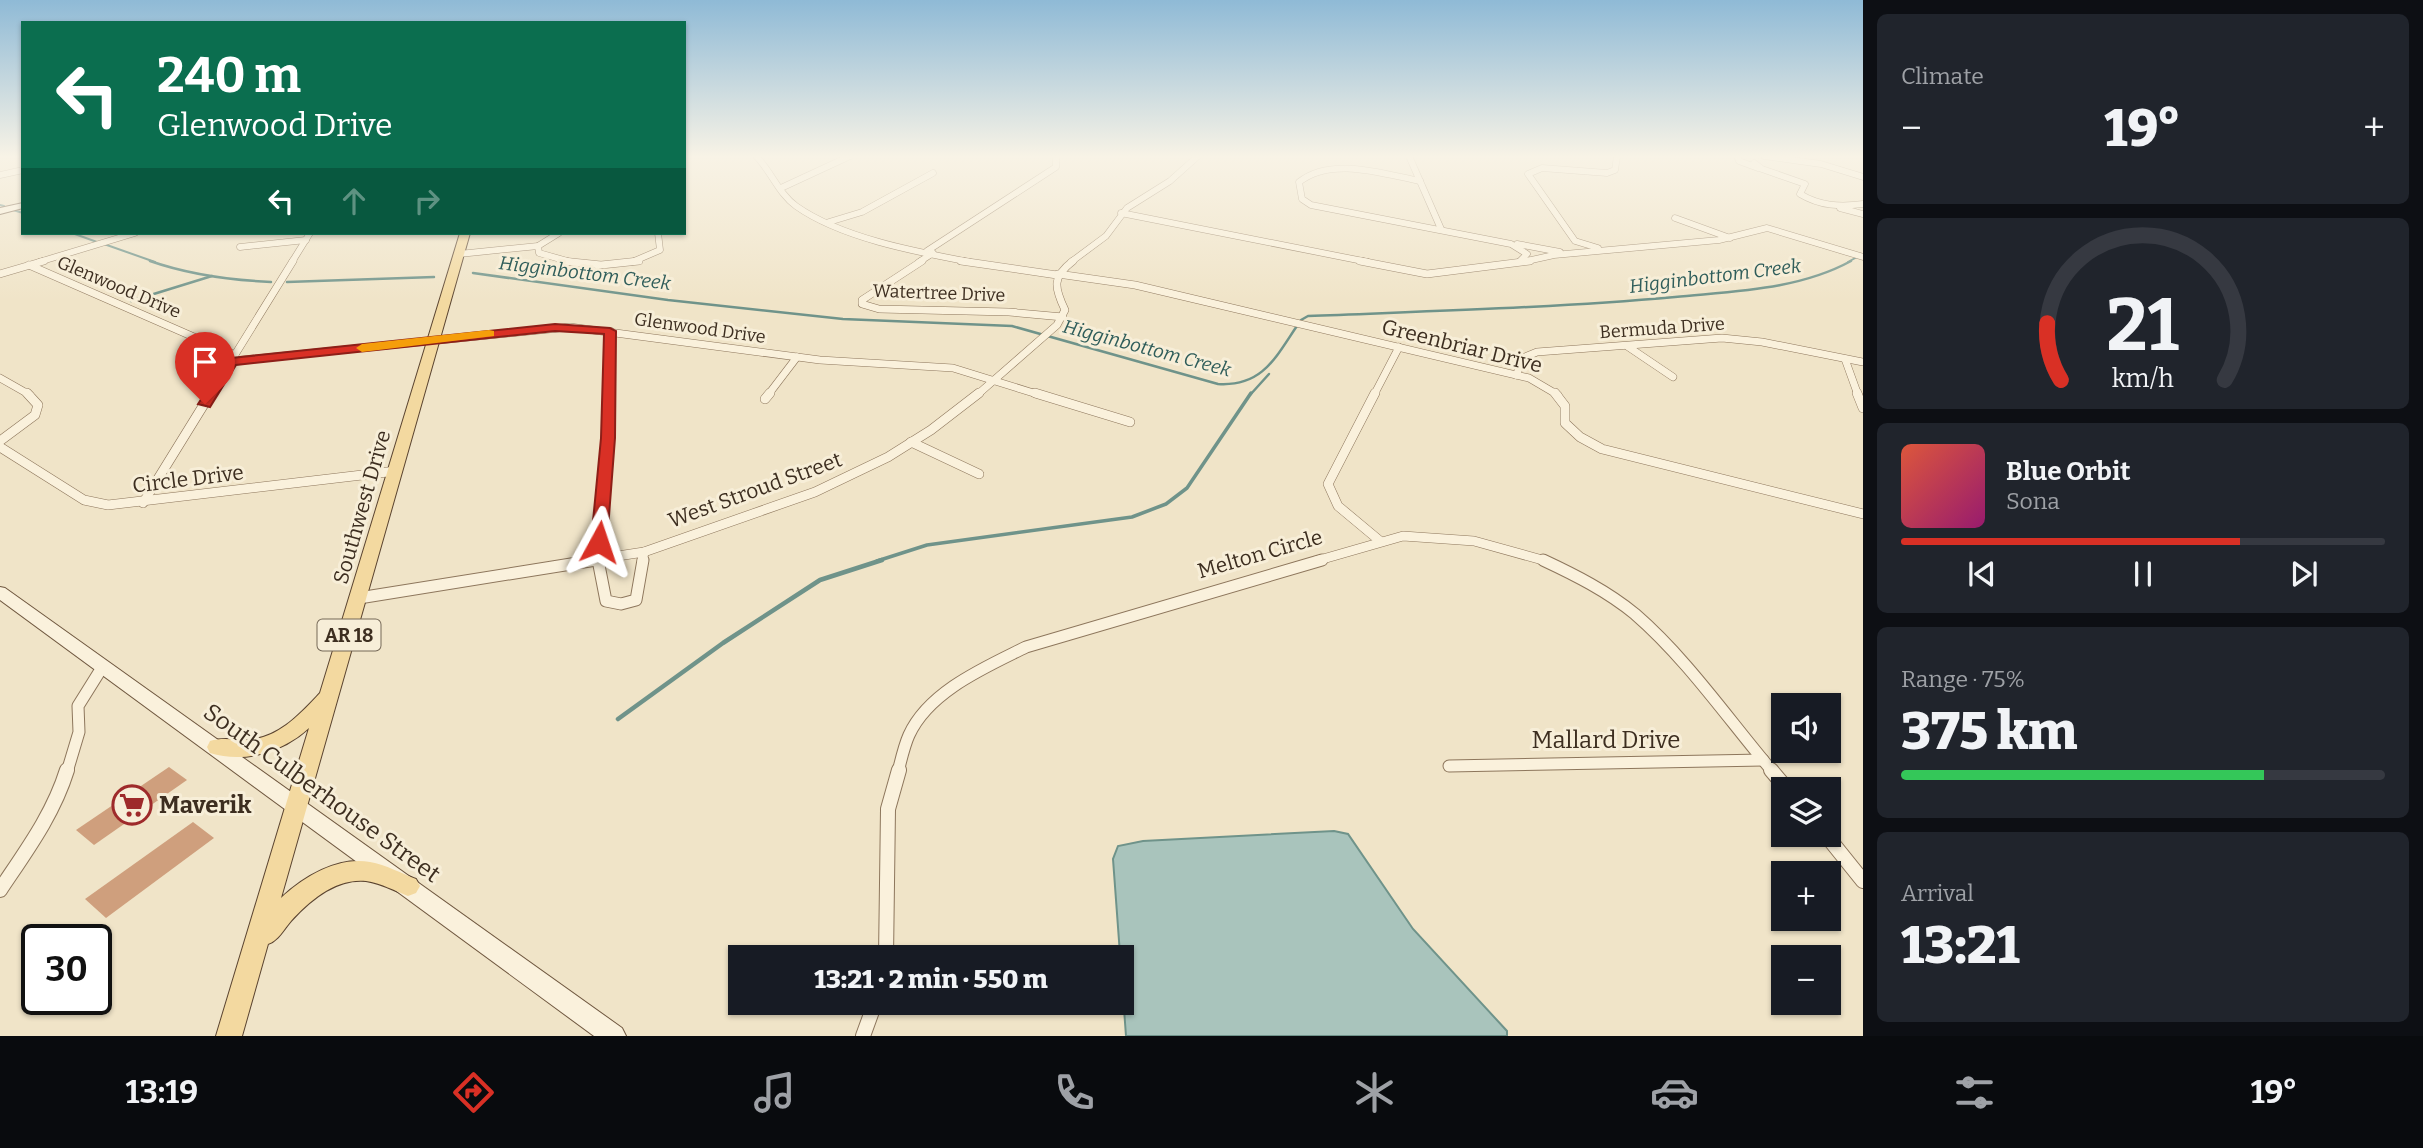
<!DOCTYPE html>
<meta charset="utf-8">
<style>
:root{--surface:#171b24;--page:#20242c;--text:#f1f3f6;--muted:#9ea1a6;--line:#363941;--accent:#d93025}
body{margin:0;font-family:Bitter,serif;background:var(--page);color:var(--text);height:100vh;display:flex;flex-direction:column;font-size:26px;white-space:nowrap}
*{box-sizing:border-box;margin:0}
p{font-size:23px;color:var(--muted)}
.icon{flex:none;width:38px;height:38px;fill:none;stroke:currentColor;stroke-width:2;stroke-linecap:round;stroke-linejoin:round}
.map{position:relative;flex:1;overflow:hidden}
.details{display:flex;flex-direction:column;gap:14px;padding:14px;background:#0d0f14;width:560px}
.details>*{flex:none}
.banner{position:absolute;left:21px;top:21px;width:665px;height:214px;border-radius:0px;box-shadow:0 2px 5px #0004;background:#0b6e4f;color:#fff;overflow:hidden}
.fabs{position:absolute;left:1771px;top:693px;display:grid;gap:14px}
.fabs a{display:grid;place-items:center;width:70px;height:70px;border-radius:0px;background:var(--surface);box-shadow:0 2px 5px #0004;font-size:35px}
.speed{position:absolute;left:21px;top:924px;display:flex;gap:14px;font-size:35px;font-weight:700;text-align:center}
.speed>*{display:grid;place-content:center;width:91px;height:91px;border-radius:50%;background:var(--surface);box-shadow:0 2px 5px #0004;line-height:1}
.speed .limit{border:4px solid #111;border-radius:10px;background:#fff;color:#111}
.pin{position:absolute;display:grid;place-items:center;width:60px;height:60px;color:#fff;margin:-72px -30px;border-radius:50% 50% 50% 0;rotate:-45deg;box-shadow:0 0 7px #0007}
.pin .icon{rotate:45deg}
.me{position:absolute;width:77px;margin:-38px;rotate:5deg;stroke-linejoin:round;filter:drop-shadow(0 0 5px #0008)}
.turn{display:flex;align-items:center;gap:24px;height:147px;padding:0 21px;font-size:32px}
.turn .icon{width:91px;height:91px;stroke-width:2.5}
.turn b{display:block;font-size:49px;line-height:60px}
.lanes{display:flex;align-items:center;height:66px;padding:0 21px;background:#0003;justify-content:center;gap:35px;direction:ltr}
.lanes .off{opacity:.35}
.big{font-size:52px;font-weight:800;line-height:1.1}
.details .tile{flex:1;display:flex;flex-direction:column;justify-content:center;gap:10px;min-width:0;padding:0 24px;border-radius:10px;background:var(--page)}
.details .dial{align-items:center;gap:0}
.dial svg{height:182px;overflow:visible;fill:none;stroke:var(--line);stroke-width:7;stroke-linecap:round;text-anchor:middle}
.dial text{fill:var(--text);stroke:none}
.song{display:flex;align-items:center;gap:21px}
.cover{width:84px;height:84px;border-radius:10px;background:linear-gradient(135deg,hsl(10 70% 55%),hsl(320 70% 35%))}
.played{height:7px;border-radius:4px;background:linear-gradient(90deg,var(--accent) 70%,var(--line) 70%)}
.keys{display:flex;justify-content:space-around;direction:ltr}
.heat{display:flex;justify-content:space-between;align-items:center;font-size:38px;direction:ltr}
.charge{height:10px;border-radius:5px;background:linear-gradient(90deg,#34c759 75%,var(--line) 0)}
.trip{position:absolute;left:728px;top:945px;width:406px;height:70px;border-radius:0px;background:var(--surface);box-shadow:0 2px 5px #0004;font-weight:800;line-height:70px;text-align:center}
.tab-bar{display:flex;height:112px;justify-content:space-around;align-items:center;background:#090b0e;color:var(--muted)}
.tab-bar .icon{width:49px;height:49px}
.tab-bar .on{color:var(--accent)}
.tab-bar b{font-size:32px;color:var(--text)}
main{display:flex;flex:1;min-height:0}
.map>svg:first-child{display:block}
</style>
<main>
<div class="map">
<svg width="1863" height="1036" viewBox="0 0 1863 1036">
<rect width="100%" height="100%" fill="#f0e4c8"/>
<!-- water -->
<polygon fill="#a9c4bc" stroke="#6f938a" stroke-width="2" points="1334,831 1348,834 1413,929 1507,1031 1507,1036 1126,1036 1113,859 1118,846 1143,841"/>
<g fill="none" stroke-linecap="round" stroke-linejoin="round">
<!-- stream-far3 -->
<g stroke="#6f938a" stroke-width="2">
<polyline points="0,205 4,206"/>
<polyline points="13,210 23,213"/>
<polyline points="72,233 97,242"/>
<polyline points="104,244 155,262"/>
<polyline points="1848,262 1857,257"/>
</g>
<!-- stream-far2 -->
<g stroke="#6f938a" stroke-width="2.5">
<path d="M150,261c40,14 79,19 121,21"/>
<path d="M473,273l195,27 175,19 169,7 206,58c47,3 59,-30 83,-64l7,-4c122,-5 245,-8 367,-19 59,-6 123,-7 176,-36"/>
<polyline points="287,282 434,277"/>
<polyline points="131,301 212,276"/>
<polyline points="1250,395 1269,374"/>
</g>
<!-- stream-far1 -->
<polyline stroke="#6f938a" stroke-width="3.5" points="877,561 927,545 1132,517 1166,504 1187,488 1251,393"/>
<!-- stream -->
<polyline stroke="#6f938a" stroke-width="4.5" points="618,719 723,643 820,580 882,560"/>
</g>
<!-- building -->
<g fill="#cf9f7d">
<polygon points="169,767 187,780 94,845 76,830"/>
<polygon points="193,822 214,838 106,918 85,899"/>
</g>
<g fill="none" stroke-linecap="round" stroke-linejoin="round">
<!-- street-far4 casing -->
<g stroke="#8d765c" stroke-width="7">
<g id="street-far4">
<path d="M756,156c15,15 23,38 40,50 45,32 121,46 174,56"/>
<polyline points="1409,156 1441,229"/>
<polyline points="1737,156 1739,161 1758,168"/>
<polyline points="1764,156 1821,164 1863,177"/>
<path d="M1754,163l8,6 43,15 -5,10c20,12 40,13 63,10"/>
<polyline points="0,175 23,170"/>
<path d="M1420,181c-37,-7 -88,-25 -121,1l3,17 9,6 200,39 16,10 -7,7"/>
<polyline points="781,188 850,156"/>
<polyline points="1840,208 1863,214"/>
<polyline points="1121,213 1368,262"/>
<polyline points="1675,218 1730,238"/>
<polyline points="829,222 862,212 933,173"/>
<polyline points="1517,244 1560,252"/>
<polyline points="538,246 539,253 571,262"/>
<polyline points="240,247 306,240"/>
<polyline points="1598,248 1575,241 1528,174 1542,168 1607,173 1615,170 1617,156"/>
<polyline points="927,251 1056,167 1056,156"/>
<polyline points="459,254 538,246 559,233"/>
<polyline points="39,262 135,233"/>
<polyline points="292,262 310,233"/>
<polyline points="632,262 660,250 658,233"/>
<polyline points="919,262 933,253"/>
<polyline points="1071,262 1106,236 1127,208 1170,181 1198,156"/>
<polyline points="1522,262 1554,255 1719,240 1767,228 1863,257"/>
</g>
</g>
<!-- street-far3 casing -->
<g stroke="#8d765c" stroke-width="8">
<g id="street-far3">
<polyline points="562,261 601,265 639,261"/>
<polyline points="922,261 862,300 862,304 879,309 1009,312 1063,317"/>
<polyline points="961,261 1057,275"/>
<polyline points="1360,261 1427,274 1530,261"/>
<polyline points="29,265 235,355"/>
<polyline points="0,274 44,261"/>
<polyline points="1058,274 1135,285 1529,378 1558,395"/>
<polyline points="1627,346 1673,377"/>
<polyline points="1845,359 1858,395"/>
<polyline points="231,361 570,327 820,360 953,368 1040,395"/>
<polyline points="1516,375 1525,357 1537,352 1722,338 1762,342 1863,362"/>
<polyline points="0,378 30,395"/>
<polyline points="210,395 293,261"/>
<polyline points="609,395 610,331"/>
<polyline points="768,395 797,357"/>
<path d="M977,395l80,-70 8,-15c-11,-23 -13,-33 8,-49"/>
<polyline points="1374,395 1399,347"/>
</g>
</g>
<!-- street-far2 casing -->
<g stroke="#8d765c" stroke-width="10">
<g id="street-far2">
<polyline points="1035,393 1130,422"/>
<polyline points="1375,393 1328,484 1338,506 1380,541"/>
<polyline points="1555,393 1565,406 1565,423 1580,437 1602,449 1863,514"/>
<polyline points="1857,393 1863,408"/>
<polyline points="765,399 770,393"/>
<polyline points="0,441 35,415 38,405 27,393"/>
<polyline points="911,442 979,474"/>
<polyline points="0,447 84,500 108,505 396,471"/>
<polyline points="143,503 211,393"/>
<polyline points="585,561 644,552 815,492 888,457 931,430 979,393"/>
<polyline points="598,561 609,393"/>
<polyline points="642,561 644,552"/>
<polyline points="1316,561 1403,536 1474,541 1546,561"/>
</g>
</g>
<!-- street-far1 casing -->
<g stroke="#8d765c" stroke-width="13">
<g id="street-far1">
<polyline points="598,560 606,601 621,604 636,600 643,560"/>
<path d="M1543,560c32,15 64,31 92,54 52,45 93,105 138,158"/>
<polyline points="359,598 596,560"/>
<polyline points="1449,766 1763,760"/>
<polyline points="67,772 79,732 78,706 103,666"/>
<path d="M898,772c3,-12 6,-26 11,-37 20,-44 77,-68 117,-88l296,-87"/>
</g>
</g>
<!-- street casing -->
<g stroke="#8d765c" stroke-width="16">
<g id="street">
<polyline points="1771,770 1787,789"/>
<polyline points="1826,835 1863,881"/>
<path d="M0,890c26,-39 53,-75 67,-120"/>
<polyline points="886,957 888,809 899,770"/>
<polyline points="863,1036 875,1003"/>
</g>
</g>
<!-- secondary casing -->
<g stroke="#6f573f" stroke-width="2">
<g id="secondary">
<polygon points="23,203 23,208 0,214 0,208"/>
<polygon points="0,587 5,588 622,1028 626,1036 594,1036 0,600"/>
</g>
</g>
<!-- primary casing -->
<g stroke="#5b4430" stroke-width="2">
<path id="primary" d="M460,233h10l-189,665c22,-21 57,-42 89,-36 16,3 31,11 46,17l4,7 -4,7 -8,3c-13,-5 -27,-13 -42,-15 -30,-3 -56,19 -75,40 -7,8 -13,20 -23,23l-26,92h-26l93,-308c-26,24 -65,36 -99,25l-3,-6 3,-6c12,-4 25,-1 38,-1 31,-2 52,-26 72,-47z"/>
</g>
<!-- street-far4 -->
<use href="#street-far4" stroke="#faf1dc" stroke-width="6"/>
<!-- street-far3 -->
<use href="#street-far3" stroke="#faf1dc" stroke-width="7"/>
<!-- street-far2 -->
<use href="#street-far2" stroke="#faf1dc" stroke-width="9"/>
<!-- street-far1 -->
<use href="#street-far1" stroke="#faf1dc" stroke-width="11"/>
<!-- street -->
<use href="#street" stroke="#faf1dc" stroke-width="14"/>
<!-- secondary -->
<use href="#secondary" fill="#faf1dc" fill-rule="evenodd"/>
<!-- primary -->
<use href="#primary" fill="#f3d9a0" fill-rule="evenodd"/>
</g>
<!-- sky -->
<linearGradient id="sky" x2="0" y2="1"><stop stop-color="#8fbad6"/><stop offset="0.52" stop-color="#f8f3e6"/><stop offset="1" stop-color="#f8f3e6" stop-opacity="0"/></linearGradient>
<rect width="1863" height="301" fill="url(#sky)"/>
<!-- route -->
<polygon fill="#d93025" stroke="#8d1f18" stroke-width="2" points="555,324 610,328 616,331 615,438 607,542 599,547 591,542 601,438 604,334 555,331 236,365 210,407 198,404 227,359 231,358"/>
<!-- slow -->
<polygon fill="#f59e0b" points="489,330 494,331 494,336 362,352 356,348 362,344"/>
<!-- icons -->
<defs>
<g id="supermarket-ring" transform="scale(2.0125)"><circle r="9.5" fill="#f7eed8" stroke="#9e2a2b" stroke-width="1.5"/><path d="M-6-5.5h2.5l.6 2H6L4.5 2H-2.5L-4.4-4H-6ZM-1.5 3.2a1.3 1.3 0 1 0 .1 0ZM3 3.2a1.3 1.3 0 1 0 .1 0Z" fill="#9e2a2b"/></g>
</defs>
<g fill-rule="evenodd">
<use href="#supermarket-ring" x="132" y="805"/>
</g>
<g text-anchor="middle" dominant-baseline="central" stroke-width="6" stroke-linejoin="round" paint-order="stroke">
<!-- far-street labels -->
<g font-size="18" fill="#3d2e20" stroke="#f7eed8">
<text transform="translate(119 287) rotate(23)">Glenwood Drive</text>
<text transform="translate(939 293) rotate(2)">Watertree Drive</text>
<text transform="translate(700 328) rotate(8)">Glenwood Drive</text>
<text transform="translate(1662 328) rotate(-4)">Bermuda Drive</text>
</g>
<!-- far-water labels -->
<g font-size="19" font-style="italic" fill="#2f5d5a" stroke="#f7eed8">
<text transform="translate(585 273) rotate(7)">Higginbottom Creek</text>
<text transform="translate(1715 276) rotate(-7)">Higginbottom Creek</text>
<text transform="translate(1147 348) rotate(15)">Higginbottom Creek</text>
</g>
<!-- shield labels -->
<rect fill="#f7eed8" stroke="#756857" stroke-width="2" x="317.5" y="619.5" width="63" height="31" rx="5"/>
<g font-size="19" font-weight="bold" fill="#3d2e20">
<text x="349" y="635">AR 18</text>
</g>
<!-- street labels -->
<g font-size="21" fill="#3d2e20" stroke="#f7eed8">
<text transform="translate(1462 346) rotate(14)">Greenbriar Drive</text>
<text transform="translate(188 479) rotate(-7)">Circle Drive</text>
<text transform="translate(755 490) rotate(-20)">West Stroud Street</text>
<text transform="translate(362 507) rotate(-74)">Southwest Drive</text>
<text transform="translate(1260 554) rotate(-16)">Melton Circle</text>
</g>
<!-- near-street labels -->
<g font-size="24" fill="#3d2e20" stroke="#f7eed8">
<text x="1606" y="740">Mallard Drive</text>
<text transform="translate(322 793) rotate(36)">South Culberhouse Street</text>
</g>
<!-- near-poi labels -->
<g font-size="24" font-weight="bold" fill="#3d2e20" stroke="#f7eed8" text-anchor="start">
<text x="159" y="805">Maverik</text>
</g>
</g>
</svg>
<div class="fabs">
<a><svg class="icon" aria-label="sound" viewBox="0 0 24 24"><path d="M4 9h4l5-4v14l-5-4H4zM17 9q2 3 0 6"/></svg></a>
<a><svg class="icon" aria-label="layers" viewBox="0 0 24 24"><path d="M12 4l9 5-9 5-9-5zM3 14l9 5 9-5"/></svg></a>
<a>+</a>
<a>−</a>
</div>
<div class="speed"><div class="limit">30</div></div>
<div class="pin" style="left:205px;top:404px;background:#d93025"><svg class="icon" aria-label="arrive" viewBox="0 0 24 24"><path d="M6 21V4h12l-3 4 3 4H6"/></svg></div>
<svg class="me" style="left:599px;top:542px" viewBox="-20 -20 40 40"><path d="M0-17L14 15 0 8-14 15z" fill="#d93025" stroke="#fff" stroke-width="4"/></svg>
<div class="trip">13:21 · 2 min · 550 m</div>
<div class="banner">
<div class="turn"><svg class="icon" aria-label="left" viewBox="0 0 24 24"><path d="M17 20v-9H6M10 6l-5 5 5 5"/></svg><div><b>240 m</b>Glenwood Drive</div></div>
<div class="lanes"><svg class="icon" aria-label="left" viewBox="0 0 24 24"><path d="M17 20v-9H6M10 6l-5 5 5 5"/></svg><svg class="icon off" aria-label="ahead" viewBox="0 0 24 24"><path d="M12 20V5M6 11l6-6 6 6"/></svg><svg class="icon off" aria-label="right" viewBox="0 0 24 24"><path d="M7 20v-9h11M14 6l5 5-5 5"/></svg></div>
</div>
</div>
<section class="details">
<div class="tile"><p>Climate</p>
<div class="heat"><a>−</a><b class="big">19°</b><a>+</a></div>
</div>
<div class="tile dial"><svg viewBox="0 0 100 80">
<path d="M14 69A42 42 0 1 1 86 69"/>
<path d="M14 69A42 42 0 0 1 8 44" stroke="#d93025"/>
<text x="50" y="56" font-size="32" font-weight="700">21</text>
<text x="50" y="72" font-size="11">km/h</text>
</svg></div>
<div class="tile">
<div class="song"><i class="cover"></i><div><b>Blue Orbit</b><p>Sona</p></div></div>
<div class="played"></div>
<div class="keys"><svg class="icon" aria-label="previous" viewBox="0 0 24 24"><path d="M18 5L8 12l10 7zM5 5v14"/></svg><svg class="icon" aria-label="pause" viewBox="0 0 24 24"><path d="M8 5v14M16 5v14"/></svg><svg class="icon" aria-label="next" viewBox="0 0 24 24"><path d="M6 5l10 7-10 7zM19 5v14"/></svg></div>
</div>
<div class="tile"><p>Range · 75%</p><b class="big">375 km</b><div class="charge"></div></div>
<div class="tile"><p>Arrival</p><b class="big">13:21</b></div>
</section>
</main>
<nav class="tab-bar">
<b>13:19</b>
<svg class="icon on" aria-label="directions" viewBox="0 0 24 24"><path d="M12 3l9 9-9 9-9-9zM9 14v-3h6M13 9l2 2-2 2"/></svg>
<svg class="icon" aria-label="music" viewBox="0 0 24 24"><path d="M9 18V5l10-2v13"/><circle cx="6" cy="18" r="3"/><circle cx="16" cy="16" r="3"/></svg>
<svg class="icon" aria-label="phone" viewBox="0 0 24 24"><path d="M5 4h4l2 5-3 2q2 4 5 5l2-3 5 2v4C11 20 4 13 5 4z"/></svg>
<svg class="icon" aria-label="climate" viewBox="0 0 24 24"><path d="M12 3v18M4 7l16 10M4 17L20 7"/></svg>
<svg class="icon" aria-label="car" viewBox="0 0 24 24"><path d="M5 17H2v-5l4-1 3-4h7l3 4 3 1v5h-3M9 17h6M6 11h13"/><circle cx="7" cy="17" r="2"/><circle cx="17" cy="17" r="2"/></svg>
<svg class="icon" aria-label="filters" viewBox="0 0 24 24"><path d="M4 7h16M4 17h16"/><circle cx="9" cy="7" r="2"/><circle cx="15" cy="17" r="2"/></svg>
<b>19°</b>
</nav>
